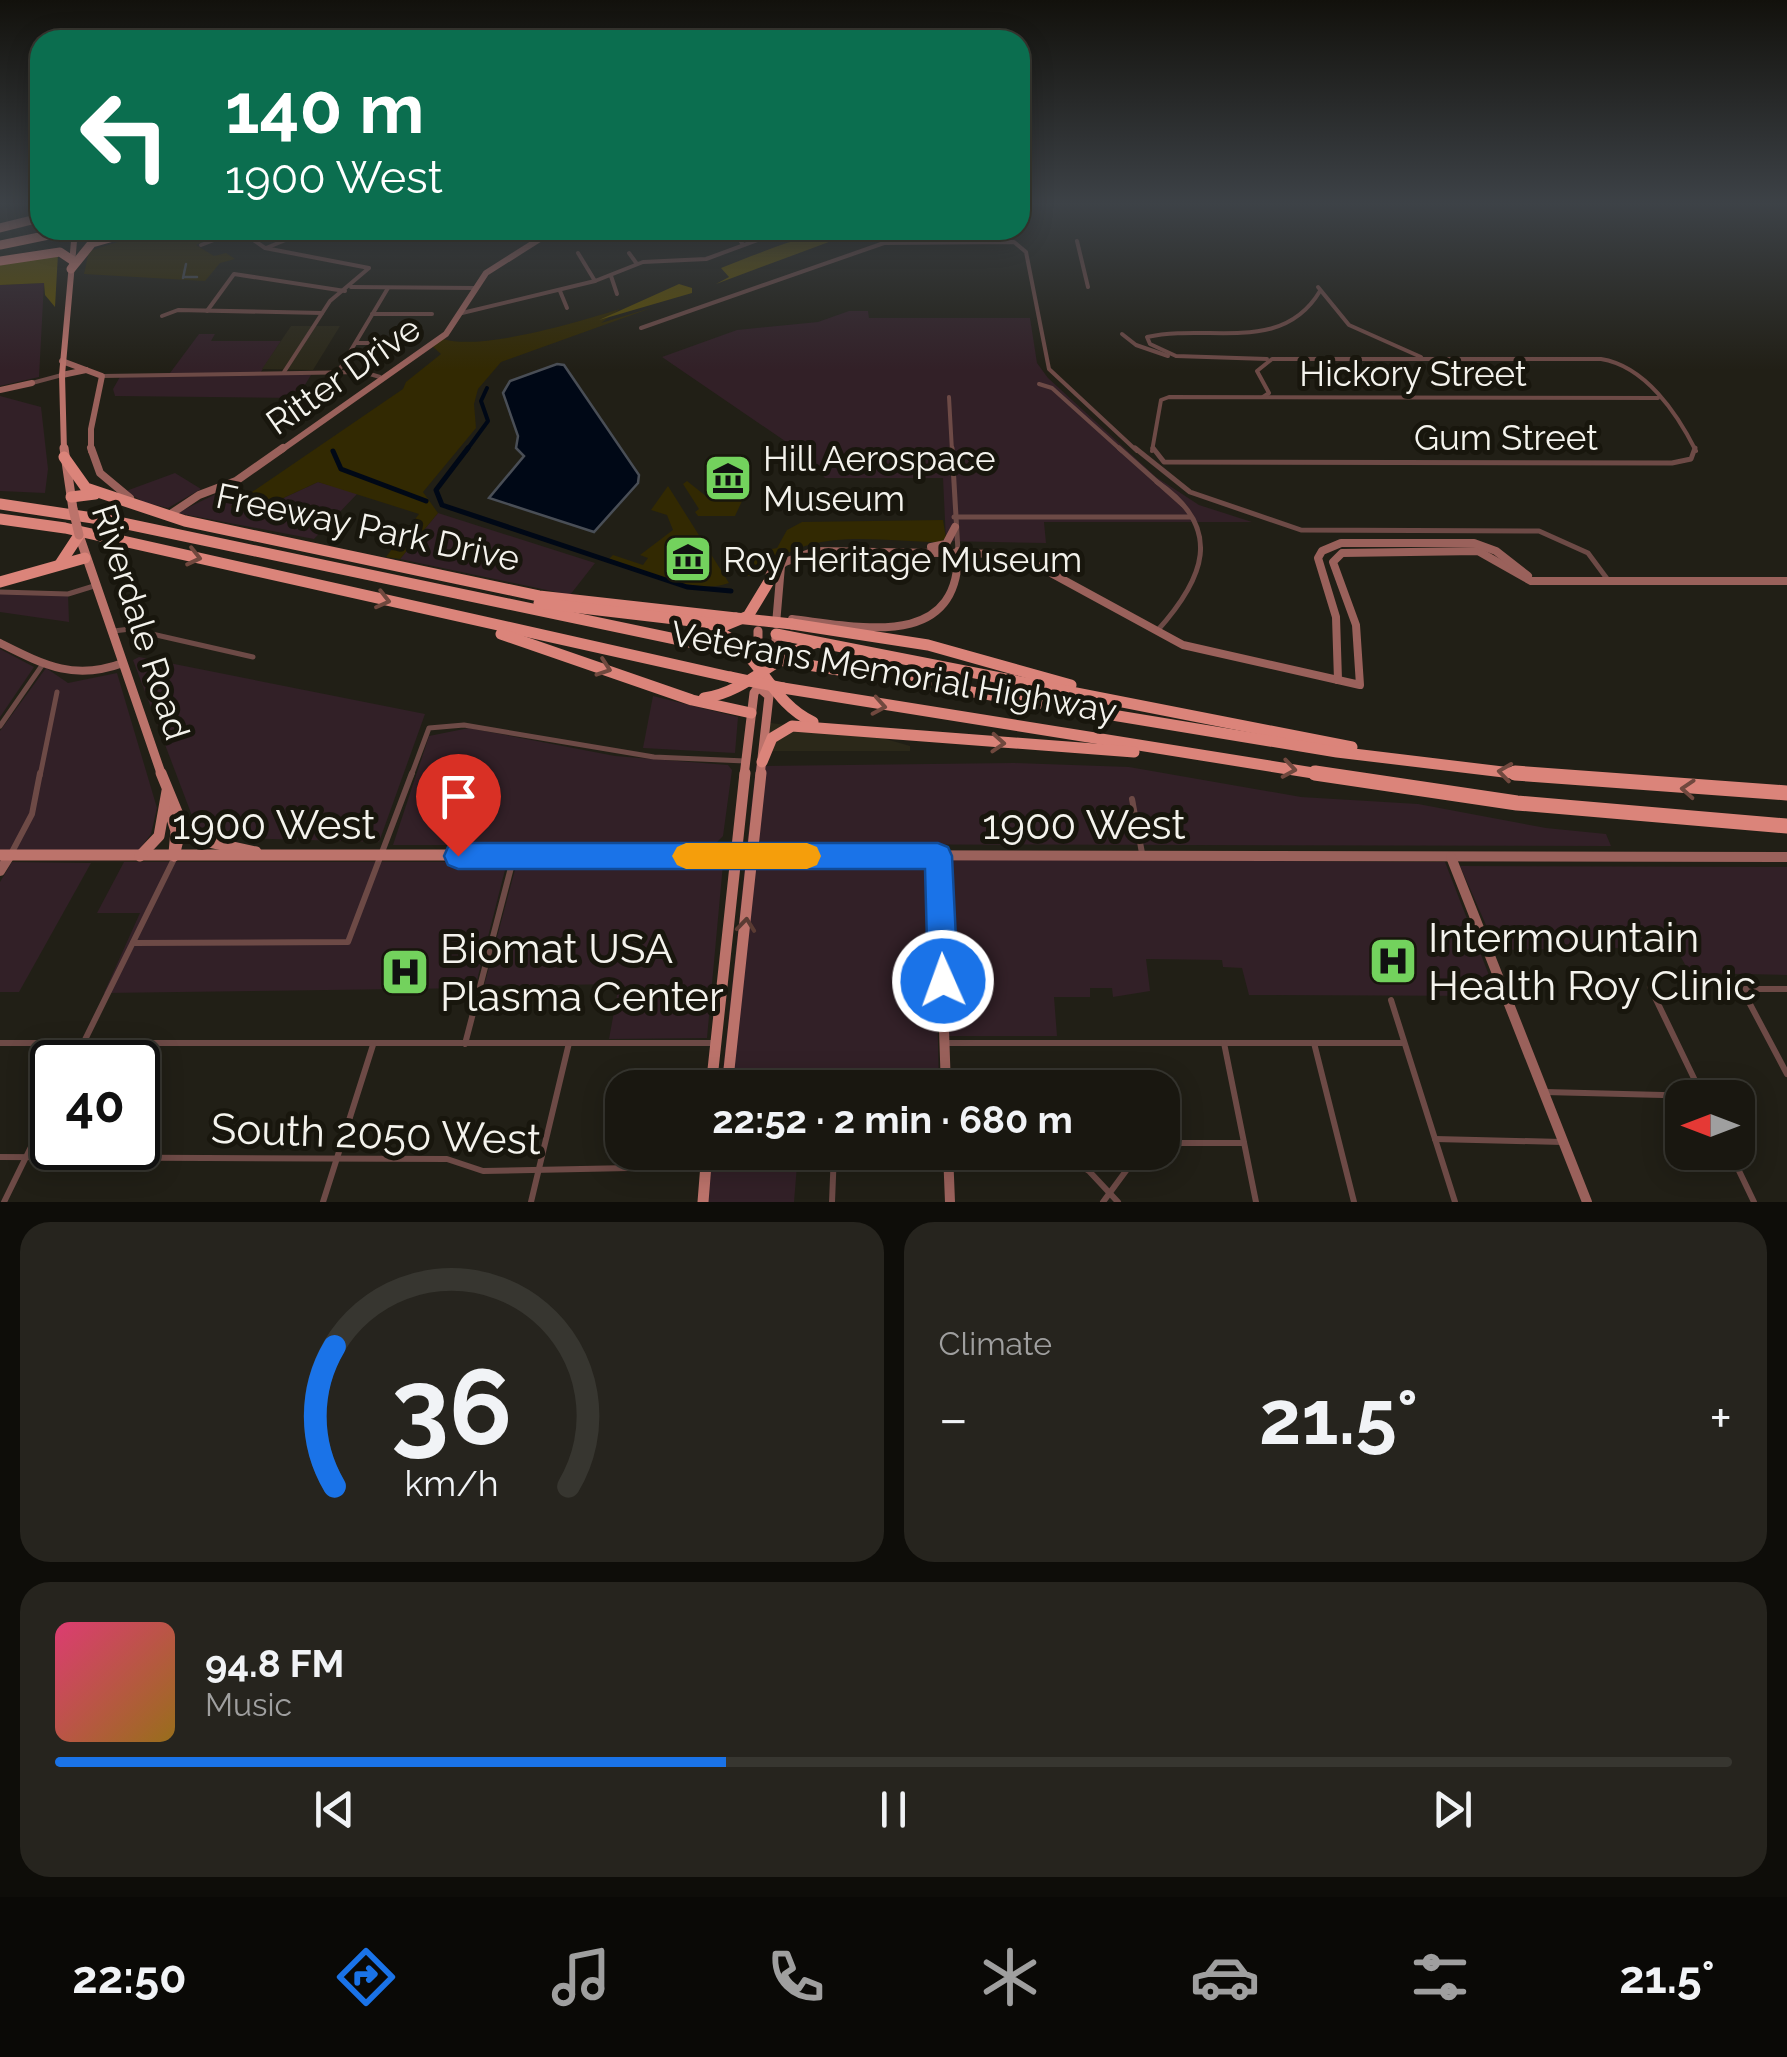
<!DOCTYPE html>
<meta charset="utf-8">
<style>
:root{--surface:#191710;--page:#26241e;--text:#f1f3f6;--muted:#9f9f9f;--line:#373630;--accent:#1a73e8}
body{margin:0;font-family:Raleway,sans-serif;background:var(--page);color:var(--text);height:100vh;display:flex;flex-direction:column;font-size:38px;white-space:nowrap}
*{box-sizing:border-box;margin:0}
p{font-size:32px;color:var(--muted)}
.icon{flex:none;width:55px;height:55px;fill:none;stroke:currentColor;stroke-width:2;stroke-linecap:round;stroke-linejoin:round}
.map{position:relative;height:1202px;overflow:hidden}
.sheet{display:flex;flex-direction:column;gap:20px;padding:20px;background:#0e0d09;flex:1}
.sheet>*{flex:none}
.top-card{position:absolute;left:30px;top:30px;width:1000px;height:210px;border-radius:30px;box-shadow:0 5px 25px #0003,0 0 0 2px var(--line);background:#0b6e4f;color:#fff;overflow:hidden}
.needle{width:65px;rotate:270deg}
.controls{position:absolute;left:1665px;top:1080px;display:grid;gap:20px}
.controls a{display:grid;place-items:center;width:90px;height:90px;border-radius:20px;background:var(--surface);box-shadow:0 5px 25px #0003,0 0 0 2px var(--line);font-size:50px}
.speed{position:absolute;left:30px;top:1040px;display:flex;gap:20px;font-size:50px;font-weight:700;text-align:center}
.speed>*{display:grid;place-content:center;width:130px;height:130px;border-radius:50%;background:var(--surface);box-shadow:0 5px 25px #0003,0 0 0 2px var(--line);line-height:1}
.speed .limit{border:5px solid #111;border-radius:15px;background:#fff;color:#111}
.pin{position:absolute;display:grid;place-items:center;width:85px;height:85px;color:#fff;margin:-102px -42px;border-radius:50% 50% 50% 0;rotate:-45deg;box-shadow:0 0 10px #0007}
.pin .icon{rotate:45deg}
.me{position:absolute;width:110px;margin:-55px;rotate:358deg;stroke-linejoin:round;filter:drop-shadow(0 0 8px #0008)}
.turn{display:flex;align-items:center;gap:35px;height:210px;padding:0 30px;font-size:45px}
.turn .icon{width:130px;height:130px;stroke-width:2.5}
.turn b{display:block;font-size:70px;line-height:85px}
.big{font-size:75px;font-weight:700;line-height:1.1}
.sheet .tile{flex:1;display:flex;flex-direction:column;justify-content:center;gap:15px;min-width:0;padding:0 35px;border-radius:30px;background:var(--page)}
.sheet .dial{align-items:center;gap:0}
.dial svg{height:260px;overflow:visible;fill:none;stroke:var(--line);stroke-width:7;stroke-linecap:round;text-anchor:middle}
.dial text{fill:var(--text);stroke:none}
.song{display:flex;align-items:center;gap:30px}
.cover{width:120px;height:120px;border-radius:15px;background:linear-gradient(135deg,hsl(340 70% 55%),hsl(40 70% 35%))}
.played{height:10px;border-radius:5px;background:linear-gradient(90deg,var(--accent) 40%,var(--line) 40%)}
.keys{display:flex;justify-content:space-around;direction:ltr}
.heat{display:flex;justify-content:space-between;align-items:center;font-size:55px;direction:ltr}
.sheet .tiles{flex:1;display:grid;gap:20px;grid-template-columns:1fr 1fr}
.tile:last-child{grid-column:span 2}
.trip{position:absolute;left:605px;top:1070px;width:575px;height:100px;border-radius:30px;background:var(--surface);box-shadow:0 5px 25px #0003,0 0 0 2px var(--line);font-weight:700;line-height:100px;text-align:center}
.dock{display:flex;height:160px;justify-content:space-around;align-items:center;background:#0a0906;color:var(--muted)}
.dock .icon{width:70px;height:70px}
.dock .current{color:var(--accent)}
.dock b{font-size:45px;color:var(--text)}
.map>svg:first-child{display:block}
</style>
<div class="map">
<svg width="1787" height="1202" viewBox="0 0 1787 1202">
<rect width="100%" height="100%" fill="#211f16"/>
<!-- commercial -->
<g fill="#322027">
<polygon points="44,283 39,377 0,386 0,285"/>
<polygon points="849,311 868,311 869,318 1030,318 1037,363 1048,378 1156,477 1199,505 1252,522 1044,522 1046,543 946,541 943,478 825,478 804,454 662,357 737,330 818,322"/>
<polygon points="199,334 215,334 211,341 281,341 259,375 311,375 297,398 115,396 113,389 121,375 170,373"/>
<polygon points="0,396 41,407 48,469 45,493 0,491"/>
<polygon points="175,473 201,489 168,508 143,502 126,491"/>
<polygon points="318,482 358,493 314,539 177,513 222,491 239,497 231,506 253,512"/>
<polygon points="438,513 595,563 570,595 400,559"/>
<polygon points="0,592 68,594 69,622 0,612"/>
<polygon points="0,649 34,667 0,717"/>
<polygon points="139,657 425,714 379,842 205,837 197,829 133,660"/>
<polygon points="46,668 68,683 117,673 157,808 151,834 139,850 0,850 0,731"/>
<polygon points="653,696 738,717 735,753 643,748"/>
<polygon points="469,728 615,756 728,765 732,770 723,836 716,843 660,845 393,845 429,736"/>
<polygon points="1014,763 1129,767 1301,797 1418,804 1546,828 1606,834 1611,846 747,844 756,766"/>
<polygon points="942,859 1445,862 1497,996 1249,995 1242,968 1223,967 1222,960 1146,959 1150,991 1113,997 1112,988 1090,988 1090,997 1054,997 1057,1036 948,1036"/>
<polygon points="12,862 91,863 19,992 0,992 0,882"/>
<polygon points="124,862 507,862 475,988 104,993 140,913 97,913"/>
<polygon points="517,862 723,864 707,1038 609,1039 619,984 484,986"/>
<polygon points="745,866 934,866 939,1087 721,1088"/>
<polygon points="1460,866 1787,867 1787,975 1690,973 1675,947 1497,950"/>
<polygon points="713,1153 798,1153 794,1202 707,1202"/>
</g>
<!-- built -->
<g fill="#2b2819">
<polygon points="291,326 340,326 313,370 262,369"/>
<polygon points="763,722 879,737 910,746 910,751 759,751"/>
</g>
<!-- green -->
<g fill="#322902">
<polygon points="156,230 207,230 195,234 202,242 196,245 214,256 226,253 235,259 220,263 205,281 84,274 89,251"/>
<path d="M654,307l-153,55 -23,27 -4,15 2,24 -53,64 15,21 -38,46 -14,-2 33,-43 -101,-32 -65,30 -23,-5 173,-118 3,-7 35,-28 -9,-8 11,-7c39,12 135,-17 177,-30l-19,14z"/>
<polygon points="687,481 712,501 727,491 742,501 735,516 698,516 695,512 699,509 683,484"/>
<path d="M668,486l61,97c-35,13 -85,-13 -120,-24l4,-4 30,10 5,-7 -8,-3 33,-25 -6,-15 -16,-5z"/>
<path d="M943,520l3,18 -6,4c-62,0 -136,-18 -182,34h-13l12,-24 20,-4 10,-18 15,-8z"/>
</g>
<!-- forest -->
<g fill="#5c4d00">
<path d="M861,230l-145,54 13,-7 -8,-9c46,-18 90,-38 140,-38z"/>
<polygon points="58,254 55,307 45,295 44,283 0,285 0,264"/>
<polygon points="679,284 692,288 692,293 599,320"/>
</g>
<!-- water -->
<polygon fill="#000816" stroke="#494e56" stroke-width="2.5" points="557,364 564,365 639,475 638,483 594,532 489,498 524,456 516,448 518,436 503,393 510,381"/>
<g fill="none" stroke-linecap="round" stroke-linejoin="round">
<!-- stream -->
<g stroke="#494e56" stroke-width="2.5">
<polyline points="184,277 197,277"/>
<polyline points="183,278 186,264"/>
</g>
<!-- canal-far1 -->
<polyline stroke="#000816" stroke-width="4" points="466,451 488,421 481,401 487,388"/>
<!-- canal -->
<g stroke="#000816" stroke-width="5">
<polyline points="468,448 436,490 442,505 687,587 731,591"/>
<polyline points="333,451 341,469 426,501"/>
</g>
<!-- street-far2 -->
<g stroke="#6d4a46" stroke-width="4">
<polyline points="239,230 265,248 369,268 330,301 284,372"/>
<polyline points="329,230 417,240"/>
<polyline points="734,230 743,245"/>
<polyline points="1077,241 1088,287"/>
<polyline points="201,245 240,230"/>
<polyline points="266,248 310,230"/>
<polyline points="578,253 595,281"/>
<polyline points="629,253 637,264"/>
<polyline points="611,276 617,294"/>
<polyline points="351,287 475,288"/>
<polyline points="1318,287 1349,325 1421,357"/>
<polyline points="560,291 567,308"/>
<polyline points="207,311 234,274 345,291"/>
<polyline points="462,313 595,281 643,262 706,259 785,230"/>
<polyline points="372,314 432,314"/>
<polyline points="162,316 178,310 322,313"/>
<polyline points="641,328 884,243 1014,242 1026,252 1049,369 1137,451"/>
<polyline points="1122,334 1136,345 1168,356"/>
<polyline points="356,343 410,343"/>
<path d="M1267,359l-91,-3 -26,-12 -3,-7c62,-14 135,18 173,-46"/>
<polyline points="338,372 388,288"/>
<polyline points="102,376 363,372 380,377"/>
<polyline points="32,383 62,375"/>
<polyline points="1039,384 1052,388 1122,451"/>
<polyline points="949,397 952,451"/>
<path d="M1263,397l6,-4 -12,-22 15,-12h329c44,7 76,54 95,92"/>
<polyline points="1152,451 1161,400 1169,397 1658,398"/>
</g>
<!-- street-far1 -->
<g stroke="#6d4a46" stroke-width="5">
<polyline points="952,448 958,551"/>
<polyline points="1119,448 1183,505"/>
<polyline points="1135,448 1190,492 1301,530 1539,531 1588,553 1608,580"/>
<polyline points="1153,448 1164,462 1672,463 1691,459 1695,448"/>
<path d="M1157,482c69,47 46,98 0,149"/>
<polyline points="954,517 1191,517"/>
<polyline points="0,592 68,594 94,586"/>
<polyline points="114,631 130,629 253,657"/>
<polyline points="0,726 43,664"/>
<polyline points="40,776 57,692"/>
<polyline points="411,776 429,728 464,725 654,757 745,761"/>
</g>
<!-- street -->
<g stroke="#6d4a46" stroke-width="6">
<polyline points="1132,799 1142,853"/>
<polyline points="12,852 32,814 40,773"/>
<polyline points="133,943 348,942 412,773"/>
<polyline points="1650,987 1703,1097"/>
<polyline points="1787,989 1742,989 1787,1074"/>
<polyline points="1391,1000 1455,1202"/>
<polyline points="0,1043 716,1043"/>
<polyline points="945,1043 1404,1043"/>
<polyline points="1224,1043 1256,1202"/>
<polyline points="1314,1043 1354,1202"/>
<polyline points="465,1044 514,856"/>
<polyline points="74,1062 174,859"/>
<polyline points="1545,1092 1702,1096"/>
<polyline points="1435,1139 1562,1142"/>
<polyline points="1162,1148 1181,1143 1244,1143"/>
<polyline points="1059,1152 1089,1171 1118,1202"/>
<polyline points="1730,1152 1754,1202"/>
<polyline points="0,1157 447,1159 483,1171 630,1168"/>
<polyline points="4,1202 52,1104"/>
<polyline points="323,1202 373,1045"/>
<polyline points="531,1202 569,1043"/>
<polyline points="832,1202 834,1152"/>
<polyline points="1103,1202 1131,1164 1149,1152"/>
</g>
<!-- secondary-far2 -->
<g stroke="#9a615b" stroke-width="6">
<polyline points="62,361 102,376 91,429 91,451"/>
<polyline points="62,375 86,370"/>
<polyline points="0,390 32,383"/>
<polyline points="280,451 446,334 486,273 554,230"/>
</g>
<!-- secondary-far1 -->
<g stroke="#9a615b" stroke-width="8">
<polyline points="91,448 100,473 130,498"/>
<polyline points="172,513 199,495 236,481 283,448"/>
<polyline points="931,547 946,544 955,527"/>
<polyline points="767,585 770,573 785,562 815,551 1003,554 1038,566 1183,645 1360,685 1356,625 1333,562 1342,553 1478,551 1531,581 1787,581"/>
<path d="M792,619c68,8 168,32 166,-68"/>
<polyline points="776,624 781,566"/>
<path d="M0,643c44,22 74,38 123,20"/>
<polyline points="1338,680 1336,617 1318,558 1322,551 1341,543 1474,543 1496,551 1528,576"/>
</g>
<!-- secondary -->
<g stroke="#9a615b" stroke-width="10">
<polyline points="736,855 1787,857"/>
<polyline points="938,856 946,1088"/>
<polyline points="1451,857 1587,1202"/>
<polyline points="0,871 10,855"/>
<polyline points="948,1152 950,1202"/>
</g>
<!-- primary-far2 -->
<polyline stroke="#bc736b" stroke-width="6" points="64,451 62,375 75,230"/>
<!-- primary-far1 -->
<g stroke="#bc736b" stroke-width="9">
<polyline points="64,448 73,509"/>
<polyline points="79,535 162,776"/>
<polyline points="758,631 758,645 767,650"/>
<polyline points="766,662 767,650 776,646 776,634"/>
<polyline points="744,776 754,693 762,682"/>
<polyline points="760,776 769,696 761,689"/>
</g>
<!-- primary -->
<g stroke="#bc736b" stroke-width="11">
<polyline points="161,773 182,824 174,856"/>
<polyline points="166,800 176,831 174,853"/>
<polyline points="183,819 200,840 256,852"/>
<polyline points="0,855 736,855"/>
<polyline points="140,856 159,836 167,791"/>
<polyline points="711,1088 745,773"/>
<polyline points="727,1088 761,773"/>
<polyline points="703,1202 707,1152"/>
</g>
<!-- highway-far2 -->
<g stroke="#db847a" stroke-width="9">
<polyline points="0,228 40,218"/>
<polyline points="82,230 107,236"/>
<polyline points="0,245 73,230"/>
<polyline points="0,261 60,252 72,260"/>
<polyline points="71,269 92,243 138,230"/>
</g>
<!-- highway-far1 -->
<g stroke="#db847a" stroke-width="11">
<polyline points="64,457 86,488 185,521 539,596 736,618"/>
<polyline points="71,497 95,494"/>
<polyline points="0,504 113,521 737,652"/>
<polyline points="0,519 65,528 730,677"/>
<polyline points="60,564 79,535"/>
<polyline points="0,582 85,558"/>
<polyline points="539,603 726,625 748,616 768,583"/>
<polyline points="792,624 928,645 1071,685"/>
<path d="M714,629c48,23 54,72 99,93"/>
<polyline points="501,634 692,700 751,713"/>
<polyline points="776,634 1352,747"/>
<polyline points="790,662 1337,752 1536,776"/>
<polyline points="783,688 1332,776"/>
<path d="M704,698c43,-6 70,-42 111,-55"/>
<polyline points="762,762 772,738 792,726 1134,752"/>
</g>
<!-- highway -->
<g stroke="#db847a" stroke-width="15">
<polyline points="1315,773 1517,803 1787,826"/>
<polyline points="1515,773 1787,793"/>
</g>
<!-- primary-bridge -->
<polyline stroke="#bc736b" stroke-width="9" points="73,509 79,535"/>
<!-- highway-bridge-far1 -->
<polyline stroke="#db847a" stroke-width="9" points="64,234 69,230"/>
<!-- highway-bridge -->
<g stroke="#db847a" stroke-width="11">
<polyline points="736,618 792,624"/>
<polyline points="737,652 790,662"/>
<polyline points="730,677 783,688"/>
</g>
</g>
<!-- one-way arrows -->
<defs><path id="oneway-chevron" d="M-2-3.5L2.5 0L-2 3.5" fill="none" stroke-width="1.6" stroke-linecap="round" stroke-linejoin="round" transform="scale(2.5)"/></defs>
<g stroke="#70483e">
<use href="#oneway-chevron" transform="translate(194 557) rotate(13)"/>
<use href="#oneway-chevron" transform="translate(383 600) rotate(14)"/>
<use href="#oneway-chevron" transform="translate(604 668) rotate(19)"/>
<use href="#oneway-chevron" transform="translate(879 706) rotate(10)"/>
<use href="#oneway-chevron" transform="translate(998 743) rotate(4)"/>
<use href="#oneway-chevron" transform="translate(1289 769) rotate(9)"/>
<use href="#oneway-chevron" transform="translate(1505 772) rotate(-172)"/>
<use href="#oneway-chevron" transform="translate(1688 789) rotate(-176)"/>
</g>
<use stroke="#5a3b33" href="#oneway-chevron" transform="translate(746 925) rotate(-84)"/>
<!-- sky -->
<linearGradient id="sky" x2="0" y2="1"><stop stop-color="#12110c"/><stop offset="0.55" stop-color="#3d4247"/><stop offset="1" stop-color="#3d4247" stop-opacity="0"/></linearGradient>
<rect width="1787" height="370" fill="url(#sky)"/>
<!-- route -->
<polygon fill="#1a73e8" stroke="#114b97" stroke-width="2.5" points="458,843 938,843 948,847 952,856 958,981 953,992 943,996 932,992 928,981 925,869 458,869 448,865 444,856 448,847"/>
<!-- slow -->
<polygon fill="#f59e0b" points="686,843 807,843 817,847 821,856 817,865 807,869 686,869 677,865 672,856 677,847"/>
<!-- icons -->
<defs>
<g id="museum-square" transform="scale(2.5)"><rect x="-9" y="-9" width="18" height="18" rx="4" fill="#73d25d" stroke="#18160d"/><path d="M0-6L6-3V-2H-6V-3ZM-5-1h2V3h-2ZM-1-1h2V3h-2ZM3-1h2V3H3ZM-6 4H6V6H-6Z" fill="#111"/></g>
<g id="hospital-square" transform="scale(2.5)"><rect x="-9" y="-9" width="18" height="18" rx="4" fill="#73d25d" stroke="#18160d"/><path d="M-5-5h3v3.5h4V-5h3V5h-3V1.5h-4V5h-3Z" fill="#111"/></g>
</defs>
<g fill-rule="evenodd">
<use href="#museum-square" x="728" y="478"/>
<use href="#museum-square" x="688" y="559"/>
<use href="#hospital-square" x="1393" y="961"/>
<use href="#hospital-square" x="405" y="972"/>
</g>
<g text-anchor="middle" dominant-baseline="central" stroke-width="10" stroke-linejoin="round" paint-order="stroke">
<!-- street labels -->
<g font-size="35" fill="#f4f3ed" stroke="#18160d">
<text x="1413" y="373">Hickory Street</text>
<text transform="translate(343 375) rotate(-35)">Ritter Drive</text>
<text x="1506" y="437">Gum Street</text>
<text transform="translate(368 527) rotate(12)">Freeway Park Drive</text>
<text transform="translate(141 622) rotate(72)">Riverdale Road</text>
<text transform="translate(894 672) rotate(10)">Veterans Memorial Highway</text>
</g>
<!-- poi labels -->
<g font-size="35" fill="#f4f3ed" stroke="#18160d" text-anchor="start">
<text x="763" y="458">Hill Aerospace<tspan x="763" dy="40">Museum</tspan></text>
<text x="723" y="559">Roy Heritage Museum</text>
</g>
<!-- near-street labels -->
<g font-size="42" fill="#f4f3ed" stroke="#18160d">
<text x="274" y="824">1900 West</text>
<text x="1084" y="824">1900 West</text>
<text transform="translate(376 1134) rotate(2)">South 2050 West</text>
</g>
<!-- near-poi labels -->
<g font-size="42" fill="#f4f3ed" stroke="#18160d" text-anchor="start">
<text x="1428" y="937">Intermountain<tspan x="1428" dy="48">Health Roy Clinic</tspan></text>
<text x="440" y="948">Biomat USA<tspan x="440" dy="48">Plasma Center</tspan></text>
</g>
</g>
</svg>
<div class="controls">
<a><svg class="needle" viewBox="-14 -14 28 28"><path d="M0-13l5 13h-10z" fill="#e53935"/><path d="M0 13l5-13h-10z" fill="#9f9f9f"/></svg></a>
</div>
<div class="speed"><div class="limit">40</div></div>
<div class="pin" style="left:458px;top:856px;background:#d93025"><svg class="icon" aria-label="arrive" viewBox="0 0 24 24"><path d="M6 21V4h12l-3 4 3 4H6"/></svg></div>
<svg class="me" style="left:943px;top:981px" viewBox="-20 -20 40 40"><circle r="17" fill="#1a73e8" stroke="#fff" stroke-width="3"/><path d="M0-11L8 9 0 5-8 9z" fill="#fff"/></svg>
<div class="trip">22:52 · 2 min · 680 m</div>
<div class="top-card">
<div class="turn"><svg class="icon" aria-label="left" viewBox="0 0 24 24"><path d="M17 20v-9H6M10 6l-5 5 5 5"/></svg><div><b>140 m</b>1900 West</div></div>
</div>
</div>
<section class="sheet">
<div class="tiles">
<div class="tile dial"><svg viewBox="0 0 100 80">
<path d="M14 69A42 42 0 1 1 86 69"/>
<path d="M14 69A42 42 0 0 1 14 26" stroke="#1a73e8"/>
<text x="50" y="56" font-size="32" font-weight="700">36</text>
<text x="50" y="72" font-size="11">km/h</text>
</svg></div>
<div class="tile"><p>Climate</p>
<div class="heat"><a>−</a><b class="big">21.5°</b><a>+</a></div>
</div>
<div class="tile">
<div class="song"><i class="cover"></i><div><b>94.8 FM</b><p>Music</p></div></div>
<div class="played"></div>
<div class="keys"><svg class="icon" aria-label="previous" viewBox="0 0 24 24"><path d="M18 5L8 12l10 7zM5 5v14"/></svg><svg class="icon" aria-label="pause" viewBox="0 0 24 24"><path d="M8 5v14M16 5v14"/></svg><svg class="icon" aria-label="next" viewBox="0 0 24 24"><path d="M6 5l10 7-10 7zM19 5v14"/></svg></div>
</div>
</div>
</section>
<nav class="dock">
<b>22:50</b>
<svg class="icon current" aria-label="directions" viewBox="0 0 24 24"><path d="M12 3l9 9-9 9-9-9zM9 14v-3h6M13 9l2 2-2 2"/></svg>
<svg class="icon" aria-label="music" viewBox="0 0 24 24"><path d="M9 18V5l10-2v13"/><circle cx="6" cy="18" r="3"/><circle cx="16" cy="16" r="3"/></svg>
<svg class="icon" aria-label="phone" viewBox="0 0 24 24"><path d="M5 4h4l2 5-3 2q2 4 5 5l2-3 5 2v4C11 20 4 13 5 4z"/></svg>
<svg class="icon" aria-label="climate" viewBox="0 0 24 24"><path d="M12 3v18M4 7l16 10M4 17L20 7"/></svg>
<svg class="icon" aria-label="car" viewBox="0 0 24 24"><path d="M5 17H2v-5l4-1 3-4h7l3 4 3 1v5h-3M9 17h6M6 11h13"/><circle cx="7" cy="17" r="2"/><circle cx="17" cy="17" r="2"/></svg>
<svg class="icon" aria-label="filters" viewBox="0 0 24 24"><path d="M4 7h16M4 17h16"/><circle cx="9" cy="7" r="2"/><circle cx="15" cy="17" r="2"/></svg>
<b>21.5°</b>
</nav>
